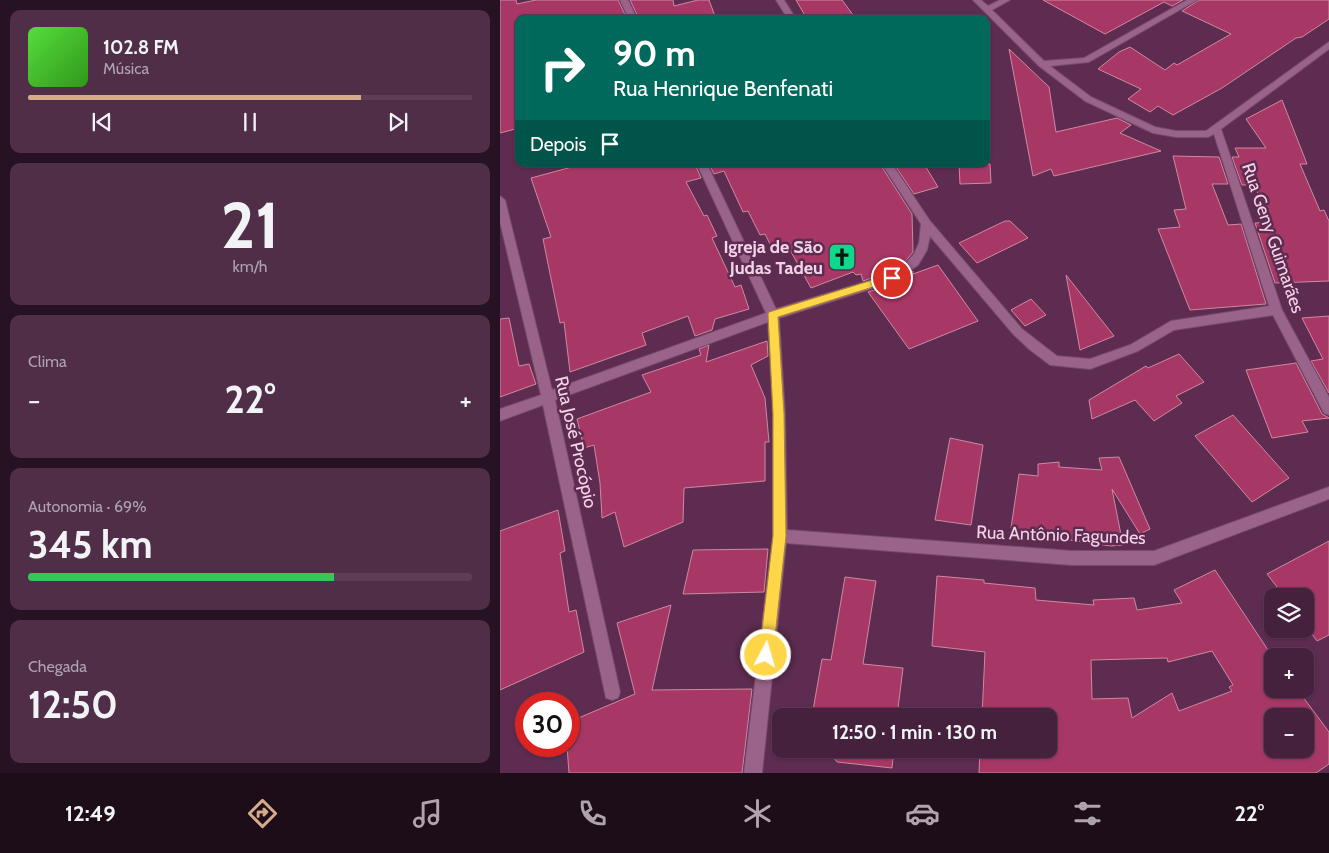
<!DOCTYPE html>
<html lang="pt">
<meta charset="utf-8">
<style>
:root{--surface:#46213d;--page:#502e48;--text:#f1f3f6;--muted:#b0a3b0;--line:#5e3e57;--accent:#d6ab8b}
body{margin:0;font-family:Cabin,sans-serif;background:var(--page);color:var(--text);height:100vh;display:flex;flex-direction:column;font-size:19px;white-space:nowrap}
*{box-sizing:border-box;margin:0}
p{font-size:16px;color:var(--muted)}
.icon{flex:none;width:28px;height:28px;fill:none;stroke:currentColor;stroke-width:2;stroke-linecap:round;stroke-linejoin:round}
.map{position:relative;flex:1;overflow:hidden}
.panel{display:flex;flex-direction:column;gap:10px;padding:10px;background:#261222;width:500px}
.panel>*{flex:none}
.top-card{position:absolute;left:15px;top:15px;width:475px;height:152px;border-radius:10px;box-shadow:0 1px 4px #0004,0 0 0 1px var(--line);background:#00695c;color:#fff;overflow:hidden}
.tools{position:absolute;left:764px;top:588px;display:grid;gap:10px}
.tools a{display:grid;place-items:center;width:50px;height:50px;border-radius:10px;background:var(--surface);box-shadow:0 1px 4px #0004,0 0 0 1px var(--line);font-size:25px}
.speed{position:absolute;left:15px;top:692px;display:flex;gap:10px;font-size:25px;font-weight:700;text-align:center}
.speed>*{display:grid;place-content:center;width:65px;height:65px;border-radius:50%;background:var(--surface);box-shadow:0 1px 4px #0004,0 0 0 1px var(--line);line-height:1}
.speed .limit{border:8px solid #d22;background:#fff;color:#111}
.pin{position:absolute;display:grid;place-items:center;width:42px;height:42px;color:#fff;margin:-21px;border:2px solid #fff;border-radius:50%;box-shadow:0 1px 5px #0007}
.me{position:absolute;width:55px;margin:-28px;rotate:6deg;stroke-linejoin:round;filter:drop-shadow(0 0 4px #0008)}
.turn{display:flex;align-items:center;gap:18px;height:105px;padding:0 15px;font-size:22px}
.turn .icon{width:65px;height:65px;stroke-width:2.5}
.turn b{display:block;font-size:35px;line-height:42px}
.then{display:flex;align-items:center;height:48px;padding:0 15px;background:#0003;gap:10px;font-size:19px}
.big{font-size:38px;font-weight:700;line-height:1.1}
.panel .tile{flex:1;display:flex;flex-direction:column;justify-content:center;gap:8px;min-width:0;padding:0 18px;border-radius:10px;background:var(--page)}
.panel .dial{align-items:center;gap:0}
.dial b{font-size:65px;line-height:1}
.song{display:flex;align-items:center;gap:15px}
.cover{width:60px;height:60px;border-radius:8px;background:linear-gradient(135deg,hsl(110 70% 55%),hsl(110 70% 35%))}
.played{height:5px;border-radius:2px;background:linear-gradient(90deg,var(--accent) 75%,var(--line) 75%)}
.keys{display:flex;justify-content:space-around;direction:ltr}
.heat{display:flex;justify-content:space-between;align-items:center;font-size:28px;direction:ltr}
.charge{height:8px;border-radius:4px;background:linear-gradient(90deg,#34c759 69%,var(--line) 0)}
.trip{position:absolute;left:272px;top:708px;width:285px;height:50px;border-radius:10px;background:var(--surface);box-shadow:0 1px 4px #0004,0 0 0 1px var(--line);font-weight:700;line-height:50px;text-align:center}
.menu{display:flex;height:80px;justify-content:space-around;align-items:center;background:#1c0d18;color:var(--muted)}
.menu .icon{width:35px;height:35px}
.menu .on{color:var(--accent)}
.menu b{font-size:22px;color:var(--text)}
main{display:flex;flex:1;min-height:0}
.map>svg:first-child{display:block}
</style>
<main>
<section class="panel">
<div class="tile">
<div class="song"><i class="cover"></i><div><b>102.8 FM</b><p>Música</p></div></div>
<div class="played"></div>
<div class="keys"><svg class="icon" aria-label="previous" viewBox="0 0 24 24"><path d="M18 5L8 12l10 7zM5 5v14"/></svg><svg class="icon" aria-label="pause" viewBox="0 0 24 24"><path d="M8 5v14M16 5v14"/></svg><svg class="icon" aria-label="next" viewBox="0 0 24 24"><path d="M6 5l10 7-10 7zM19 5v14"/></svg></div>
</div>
<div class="tile dial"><b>21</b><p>km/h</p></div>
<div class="tile"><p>Clima</p>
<div class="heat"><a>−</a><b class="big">22°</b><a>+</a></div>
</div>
<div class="tile"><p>Autonomia · 69%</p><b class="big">345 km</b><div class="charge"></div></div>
<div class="tile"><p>Chegada</p><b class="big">12:50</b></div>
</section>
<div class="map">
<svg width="829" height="773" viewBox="0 0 829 773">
<rect width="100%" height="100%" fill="#5e2c51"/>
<!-- building -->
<g fill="#a73866" stroke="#ce89a0" fill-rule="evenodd">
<polygon points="0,0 16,0 17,4 36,0 118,0 127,19 19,19 19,128 0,133"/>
<polygon points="130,0 173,0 174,6 198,0 209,0 216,19 139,19"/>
<polygon points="296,0 342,0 356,19 307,19"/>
<polygon points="543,0 683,0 672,6 664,2 605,34"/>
<polygon points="699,0 829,0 829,19 802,37 796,38 722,88 673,115 658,106 650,112 628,99 641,89 598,69 619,52 630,47 665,70 674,63 677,65 731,34 682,11"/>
<polygon points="509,49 549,87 556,132 617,118 631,125 620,133 661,151 554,176 551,169 533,176"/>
<polygon points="782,100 807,164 800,164 820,211 824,210 829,221 829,281 775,283 755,223 771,222 754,185 742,185 732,157 739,157 735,148 766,148 746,119"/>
<polygon points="673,156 719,157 728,184 712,184 728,225 741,224 766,304 690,310 658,229 680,227 674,210 686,209"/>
<polygon points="83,164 195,164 201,178 186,182 204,216 207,215 217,236 212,238 235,287 241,285 249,309 215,319 212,330 195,336 188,316 142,333 146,345 70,372 64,322 60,323 43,239 51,237 31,178"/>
<polygon points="209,164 380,164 412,214 413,252 403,264 387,273 363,281 361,274 356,275 353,272 311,288 290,250 275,254 265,234 260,235 248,211 243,212 224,171 214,174"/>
<polygon points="394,164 424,164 438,187 414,194"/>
<polygon points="459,164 490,164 491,183 460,184"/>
<polygon points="505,221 510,221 528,238 477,263 459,243"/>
<polygon points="438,265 478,321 409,349 368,292 397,283 413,271 413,274"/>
<polygon points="566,275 614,336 580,350"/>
<polygon points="531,299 546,315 525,326 511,310"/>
<polygon points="829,316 829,393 811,361 823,359 802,318"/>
<polygon points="9,318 19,366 29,364 36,384 0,397 0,319"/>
<polygon points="267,341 268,356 251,365 265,398 269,442 265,442 265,481 184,488 183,522 124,547 115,512 102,518 100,483 94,445 84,448 77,419 151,392 142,375 201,355 199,349 209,345 206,362"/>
<polygon points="679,354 704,382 676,396 682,403 654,421 635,400 592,419 589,400 646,366 648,368"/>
<polygon points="796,363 822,414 829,418 802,421 808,432 772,438 746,370"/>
<polygon points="733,415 789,478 752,502 695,436"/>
<polygon points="450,438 483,445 471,525 435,520"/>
<polygon points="619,457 650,529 640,534 612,489 623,545 611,546 562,539 511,528 519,474 538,476 538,464 559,462 559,467 602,470 599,458"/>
<polygon points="58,510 65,551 60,553 69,612 76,610 84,652 0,690 0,531"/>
<polygon points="829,541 829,635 817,641 805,625 805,596 784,596 767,574"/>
<polygon points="268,549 264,592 183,594 193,550"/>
<path d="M715,570l57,86v33h25l32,43v32l-13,9h-337l1,-24h69v-33h-67l3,-64 -53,-6 5,-70 47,4v3l51,5 1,12 58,5 -1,-5 41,-2 3,12 45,-7 -8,-13zM712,651l21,34 -4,2 3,4 -53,20 -7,-18 -40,25 -4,-20 -36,1 -1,-39 76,-2 1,4zM772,716h33v33h-33z"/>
<polygon points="345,577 376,581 363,664 403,668 397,716 312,716 322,659 331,660"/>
<polygon points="171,605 152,690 252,689 242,773 69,773 67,746 69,746 69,722 135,694 117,623"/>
<polygon points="327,749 394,749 392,768 337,762"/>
</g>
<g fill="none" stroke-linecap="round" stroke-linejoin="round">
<!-- minor casing -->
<g stroke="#764b6b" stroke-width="2">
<g id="minor">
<polygon points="120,0 128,0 137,19 129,19"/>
<polygon points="276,0 284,0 296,19 288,19"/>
<polygon points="473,0 481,0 488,6 500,0 510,0 492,10 544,61 584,58 687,0 697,0 589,62 550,66 591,97 655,127 676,131 706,131 829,42 829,49 721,129 782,310 829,397 829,415 824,413 773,315 674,330 638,351 590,369 550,365 529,349 514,335 430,236 427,250 418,265 396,281 279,318 285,414 287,530 572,551 654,551 829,487 829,499 654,565 572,565 286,543 262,773 244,773 273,536 273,414 268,322 55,400 120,692 118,698 112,700 106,698 43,405 0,421 0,409 41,395 0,222 0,196 5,200 52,390 266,313 197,164 207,164 276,309 388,275 404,265 414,254 419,243 421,224 382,164 392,164 430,221 522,329 557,356 590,359 630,345 671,321 769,306 714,134 708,137 676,137 653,133 585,101 539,66"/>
</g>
</g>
<!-- minor -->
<use href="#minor" fill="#9a638a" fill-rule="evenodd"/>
</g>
<!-- route -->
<polygon fill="#ffd54a" stroke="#a68a30" points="392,274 397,278 395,280 278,317 284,414 286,536 273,655 271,660 266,662 261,660 259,655 273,536 273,414 268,314 269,312"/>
<!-- icons -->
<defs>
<g id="church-square" transform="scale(1.4375)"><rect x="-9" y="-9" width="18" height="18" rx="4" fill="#0ed98a" stroke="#5e2c51"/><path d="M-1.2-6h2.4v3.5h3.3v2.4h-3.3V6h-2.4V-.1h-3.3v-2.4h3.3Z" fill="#111"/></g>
</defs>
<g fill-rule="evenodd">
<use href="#church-square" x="342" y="257"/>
</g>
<g text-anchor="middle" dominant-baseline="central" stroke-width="5" stroke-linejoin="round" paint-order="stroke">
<!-- street labels -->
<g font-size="18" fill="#f3d3e8" stroke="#5e2c51">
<text transform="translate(773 238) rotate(71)">Rua Geny Guimarães</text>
<text transform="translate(76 442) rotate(77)">Rua José Procópio</text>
<text transform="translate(561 535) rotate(2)">Rua Antônio Fagundes</text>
</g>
<!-- poi labels -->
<g font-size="18" font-weight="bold" fill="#f3d3e8" stroke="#5e2c51" text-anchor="end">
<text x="323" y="247">Igreja de São<tspan x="323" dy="21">Judas Tadeu</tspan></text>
</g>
</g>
</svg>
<div class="tools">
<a><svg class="icon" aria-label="layers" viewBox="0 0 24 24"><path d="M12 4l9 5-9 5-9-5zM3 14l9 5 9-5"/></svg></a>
<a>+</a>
<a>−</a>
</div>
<div class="speed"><div class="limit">30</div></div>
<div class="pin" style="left:392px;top:278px;background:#d93025"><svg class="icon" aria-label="arrive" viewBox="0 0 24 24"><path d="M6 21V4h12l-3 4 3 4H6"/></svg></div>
<svg class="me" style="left:266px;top:655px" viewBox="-20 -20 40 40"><circle r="17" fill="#ffd54a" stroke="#fff" stroke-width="3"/><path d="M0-11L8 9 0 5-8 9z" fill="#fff"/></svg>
<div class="trip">12:50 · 1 min · 130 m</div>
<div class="top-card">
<div class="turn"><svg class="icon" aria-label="right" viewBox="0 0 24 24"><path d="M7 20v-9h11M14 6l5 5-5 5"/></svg><div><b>90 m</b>Rua Henrique Benfenati</div></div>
<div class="then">Depois<svg class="icon" aria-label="arrive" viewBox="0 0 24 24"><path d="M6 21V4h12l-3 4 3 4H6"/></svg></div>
</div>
</div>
</main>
<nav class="menu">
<b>12:49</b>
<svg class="icon on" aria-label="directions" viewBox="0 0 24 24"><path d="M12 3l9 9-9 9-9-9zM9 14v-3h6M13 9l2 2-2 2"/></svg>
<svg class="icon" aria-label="music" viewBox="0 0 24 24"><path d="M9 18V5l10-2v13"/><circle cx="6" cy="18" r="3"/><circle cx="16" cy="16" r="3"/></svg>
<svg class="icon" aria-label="phone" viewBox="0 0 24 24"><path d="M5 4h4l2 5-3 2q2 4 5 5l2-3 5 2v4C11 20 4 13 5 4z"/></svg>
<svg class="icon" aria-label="climate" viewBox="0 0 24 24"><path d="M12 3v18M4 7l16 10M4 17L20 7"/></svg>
<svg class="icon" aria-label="car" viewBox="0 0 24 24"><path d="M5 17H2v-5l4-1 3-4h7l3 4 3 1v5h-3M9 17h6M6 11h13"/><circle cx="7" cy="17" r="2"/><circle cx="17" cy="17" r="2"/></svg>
<svg class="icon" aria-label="filters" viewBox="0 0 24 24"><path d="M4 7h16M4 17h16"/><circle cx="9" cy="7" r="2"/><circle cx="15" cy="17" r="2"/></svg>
<b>22°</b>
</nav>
